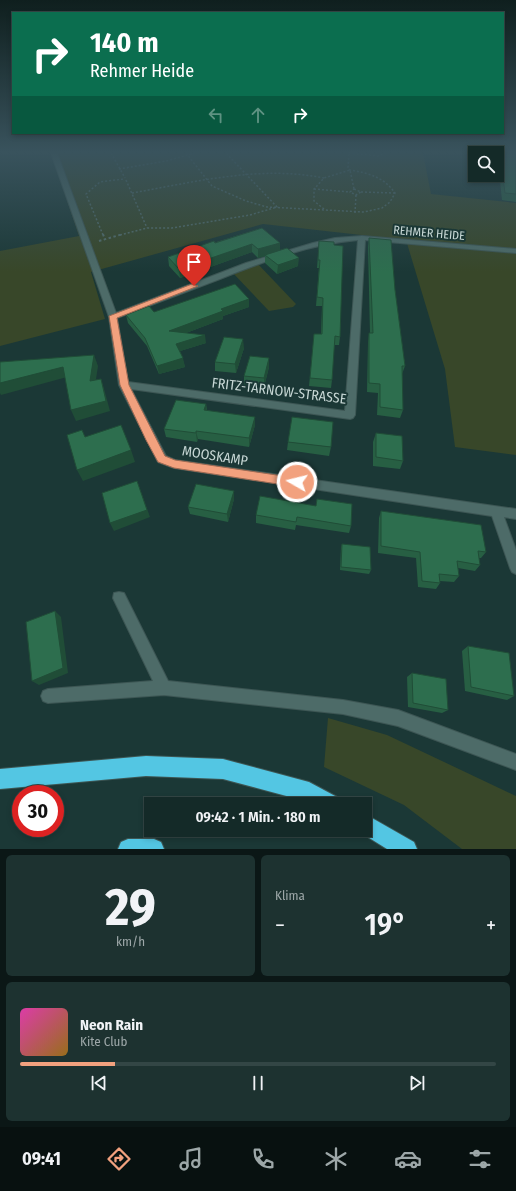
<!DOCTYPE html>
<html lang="de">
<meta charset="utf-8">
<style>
:root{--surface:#142a28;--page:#1d3230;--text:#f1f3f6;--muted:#9da7a8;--line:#334645;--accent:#f2a17e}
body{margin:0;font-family:"Fira Sans Condensed",sans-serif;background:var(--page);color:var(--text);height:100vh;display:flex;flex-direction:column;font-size:15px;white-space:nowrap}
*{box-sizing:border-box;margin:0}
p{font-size:13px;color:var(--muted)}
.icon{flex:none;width:22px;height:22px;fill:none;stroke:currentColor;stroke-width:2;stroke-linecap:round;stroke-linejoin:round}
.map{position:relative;height:849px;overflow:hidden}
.sheet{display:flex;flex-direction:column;gap:6px;padding:6px;background:#0b1716;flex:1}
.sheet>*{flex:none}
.banner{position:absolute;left:12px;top:12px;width:492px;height:122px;border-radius:0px;box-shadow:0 2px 6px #0003,0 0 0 1px var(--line);background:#0b6e4f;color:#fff;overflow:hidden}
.buttons{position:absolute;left:468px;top:146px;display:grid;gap:8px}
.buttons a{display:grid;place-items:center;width:36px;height:36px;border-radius:0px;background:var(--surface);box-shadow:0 2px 6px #0003,0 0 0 1px var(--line);font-size:20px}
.speed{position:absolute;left:12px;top:785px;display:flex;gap:8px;font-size:20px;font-weight:700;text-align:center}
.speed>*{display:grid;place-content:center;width:52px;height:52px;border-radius:50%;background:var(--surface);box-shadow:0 2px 6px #0003,0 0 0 1px var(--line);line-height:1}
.speed .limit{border:6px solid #d22;background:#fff;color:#111}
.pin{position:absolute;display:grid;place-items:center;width:34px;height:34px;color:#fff;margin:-41px -17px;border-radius:50% 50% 50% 0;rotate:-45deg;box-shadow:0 0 4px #0007}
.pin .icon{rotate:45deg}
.me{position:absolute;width:44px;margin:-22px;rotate:278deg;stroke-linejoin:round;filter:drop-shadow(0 0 3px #0008)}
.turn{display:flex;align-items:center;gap:14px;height:84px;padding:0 12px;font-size:18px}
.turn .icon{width:52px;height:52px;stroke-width:2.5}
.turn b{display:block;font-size:28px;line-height:34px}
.lanes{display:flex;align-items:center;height:38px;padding:0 12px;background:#0003;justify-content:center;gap:20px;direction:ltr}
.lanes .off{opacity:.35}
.big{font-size:30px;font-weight:600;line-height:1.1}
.sheet .widget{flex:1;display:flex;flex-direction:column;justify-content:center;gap:6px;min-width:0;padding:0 14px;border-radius:6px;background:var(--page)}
.sheet .dial{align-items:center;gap:0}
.dial b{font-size:52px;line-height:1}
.song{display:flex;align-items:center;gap:12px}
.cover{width:48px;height:48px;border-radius:6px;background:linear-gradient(135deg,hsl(320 70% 55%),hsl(40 70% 35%))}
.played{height:4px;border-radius:2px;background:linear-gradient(90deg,var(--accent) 20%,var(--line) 20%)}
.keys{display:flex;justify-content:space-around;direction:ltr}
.heat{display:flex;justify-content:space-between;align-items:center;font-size:22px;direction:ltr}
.sheet .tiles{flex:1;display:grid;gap:6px;grid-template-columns:1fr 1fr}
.widget:last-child{grid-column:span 2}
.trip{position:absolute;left:144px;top:797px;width:228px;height:40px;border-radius:0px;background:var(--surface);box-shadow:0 2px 6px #0003,0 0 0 1px var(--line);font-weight:600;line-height:40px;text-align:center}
.tab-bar{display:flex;height:64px;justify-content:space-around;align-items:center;background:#081110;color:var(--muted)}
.tab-bar .icon{width:28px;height:28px}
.tab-bar .on{color:var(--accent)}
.tab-bar b{font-size:18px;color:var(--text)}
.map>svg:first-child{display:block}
</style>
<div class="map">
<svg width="516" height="849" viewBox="0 0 516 849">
<rect width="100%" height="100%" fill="#1b3836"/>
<!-- green -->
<g fill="#384729">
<polygon points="51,153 423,153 431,194 516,203 516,455 455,447 445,369 406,240 263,224 91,272 105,319 0,346 0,251 79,236"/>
<polygon points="257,263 296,304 293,307 269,311 232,272"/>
<polygon points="328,718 387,735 516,796 516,849 462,849 404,805 324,767"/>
</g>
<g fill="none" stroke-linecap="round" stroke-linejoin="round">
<!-- minor casing -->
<g stroke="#3d5654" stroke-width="2">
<g id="minor">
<path d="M51,153h6l59,160 130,-50 67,-20 22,-5 27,-2 154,13v4l-151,-13 -10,175 -2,3 -3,1 -219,-30 35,67 9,4 341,49v10l-12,-2 12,33v24l-4,-2 -2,-4 -18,-52 -318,-48 -16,-6 -39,-77 -10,-68zM358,240l-13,171 -217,-29 -11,-64c35,-13 69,-26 103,-39 45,-18 90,-35 138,-39z"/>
<polygon points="119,592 124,593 168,681 343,700 398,710 516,754 516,770 398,726 343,714 164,695 48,703 43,701 41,696 43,691 48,689 153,681 113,598 114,593"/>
</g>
</g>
<!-- highway casing -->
<g stroke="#3d5654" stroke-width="2">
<g id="highway">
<polygon points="146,756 223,759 309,782 337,797 340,804 311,804 305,801 223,779 146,776 0,789 0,769"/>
<polygon points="365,814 414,842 417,849 387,849 358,831 365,830"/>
<polygon points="128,839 154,839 161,842 164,849 118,849 121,842"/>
</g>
</g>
<!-- path-far1 -->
<g stroke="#546d6b" stroke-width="1.5" stroke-dasharray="2 2" stroke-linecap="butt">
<polyline points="111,153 125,178"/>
<path d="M186,153l26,33 34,15 21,6 97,5 18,-4 8,-6 5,-9c-11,-16 -27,-20 -45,-23l-2,-2 1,-15"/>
<polyline points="349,153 379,156 386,153"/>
<polyline points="411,153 413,153"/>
<polyline points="119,169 166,161 195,153"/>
<polyline points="126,180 147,228"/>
<polyline points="314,189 350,192"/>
<polygon points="354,189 361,192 356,195 350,192"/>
<polyline points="361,192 395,193"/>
<path d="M132,193c63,-11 128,-28 192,-15"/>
<polyline points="324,209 314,201 314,189 324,178 350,170 354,189"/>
<polyline points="355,213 356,195"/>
<polyline points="103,235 86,194 100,182 124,179"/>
<polyline points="120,235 147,228 172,228 250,215 277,207 226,153"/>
</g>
<!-- path -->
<g stroke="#546d6b" stroke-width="2" stroke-dasharray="2.5 2.5" stroke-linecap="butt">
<polyline points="103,234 105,240"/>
<polyline points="99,241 123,234"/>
</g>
<!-- minor -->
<use href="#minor" fill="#4d6b68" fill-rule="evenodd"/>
<!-- highway -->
<use href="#highway" fill="#53c6e3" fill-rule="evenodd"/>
</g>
<!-- wall -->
<g fill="#275f43">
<polygon points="487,153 516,153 516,202 502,200 498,163 497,163 497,153"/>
<polygon points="262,228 280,250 298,266 277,274 265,263 265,256 258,258 252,252 180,278 169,266 168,257"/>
<polygon points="369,238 395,290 405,366 402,374 403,410 400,418 377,415 378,393 367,392 368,342 369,333 370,333 368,247"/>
<polygon points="319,241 340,337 339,345 334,345 332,380 331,388 309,386 314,334 321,334 322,306 316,306 319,268 317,268"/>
<polygon points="249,307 223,316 223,319 186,333 206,343 180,351 185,367 159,374 147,346 128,323 126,315 154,312"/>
<polygon points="244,348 236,373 215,371 215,362"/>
<polygon points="269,367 264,387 244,385 244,376"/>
<polygon points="206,404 207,410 255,425 249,447 198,439 197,442 166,437 164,429"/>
<polygon points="376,433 403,461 400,469 373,466 373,442"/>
<polygon points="288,442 331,447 329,456 287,450"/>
<polygon points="234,499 228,522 190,514 188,507"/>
<polygon points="317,499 351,526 349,533 296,525 295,530 256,523 256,515 316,506"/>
<polygon points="381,511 486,552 481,558 479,558 480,565 475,571 458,568 459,576 454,582 440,581 440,583 436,589 418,587 416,558 378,553 379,518"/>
<polygon points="342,544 371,570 369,574 340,570 341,547"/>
<polygon points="468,646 514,696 507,700 465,691 462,651"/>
<polygon points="412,673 448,710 442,713 408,707 407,677"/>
</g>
<!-- shaded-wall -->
<g fill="#204d37">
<polygon points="280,243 280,251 265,255 265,256 258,258 258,249"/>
<polygon points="252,244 252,252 180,278 179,269"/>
<polygon points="299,258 298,266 277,274 278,265"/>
<polygon points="249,299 249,307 223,316 223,319 170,339 169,331 221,309"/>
<polygon points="205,335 206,343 177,352 176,344"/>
<polygon points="243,339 244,348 236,373 235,364"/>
<polygon points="94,355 98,366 94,392 90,381"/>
<polygon points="183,358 185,367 159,374 157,366"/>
<polygon points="269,358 269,367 264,387 264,378"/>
<polygon points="63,367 67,377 1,395 0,393 0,383"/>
<polygon points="101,379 104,389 110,411 76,421 71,410"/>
<polygon points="206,404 207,412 204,410"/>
<polygon points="255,417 255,425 249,447 249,438"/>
<polygon points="196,431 198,439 197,442 196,433"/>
<polygon points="131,450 135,462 83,481 77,470"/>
<polygon points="137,481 150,517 114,531 110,523"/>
<polygon points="234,491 234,499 228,522 227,514"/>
<polygon points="55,611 61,617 68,673 39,685 32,681"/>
</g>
<!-- building -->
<g fill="#2d6e4e" stroke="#204d37">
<polygon points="493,153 516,153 516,194 505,193 500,156 497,156 497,153"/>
<polygon points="262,228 280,243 258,249 252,244 179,269 168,257 214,241 215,243"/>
<polygon points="369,238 391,240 395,290 405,366 402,366 403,410 380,407 380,384 369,383 369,333 373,333"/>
<polygon points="319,241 334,242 334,245 343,246 340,337 335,336 332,380 310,378 314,334 322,334 323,298 317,297 320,260 318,260"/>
<polygon points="287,248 299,258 278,265 265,255"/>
<polygon points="235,284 249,299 221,309 223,311 169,331 205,335 176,344 183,358 157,366 145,338 126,315 149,306 154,312"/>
<polygon points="224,337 243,339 235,364 215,362"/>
<polygon points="94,355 90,381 101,379 106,401 71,410 63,367 0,383 0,362"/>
<polygon points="250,356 269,358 264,378 244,376"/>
<polygon points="176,400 206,404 204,410 255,417 249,438 196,431 196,433 164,429"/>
<polygon points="292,417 333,422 331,447 288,442"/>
<polygon points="121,425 131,450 77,470 67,435 82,430 85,437"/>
<polygon points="376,433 402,436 403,461 376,457"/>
<polygon points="137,481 147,510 110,523 102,493"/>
<polygon points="196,484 234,491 227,514 188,507"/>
<polygon points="260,496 316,506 317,499 352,504 351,526 297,517 296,522 256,515"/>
<polygon points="381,511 481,525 486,552 478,551 480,565 457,561 459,576 439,574 440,583 422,581 420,552 381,546"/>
<polygon points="342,544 370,547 371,570 341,567"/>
<polygon points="55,611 63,668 32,681 26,622"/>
<polygon points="468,646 509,653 514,696 471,687"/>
<polygon points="412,673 446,679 448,710 413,703"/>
</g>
<!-- sky -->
<linearGradient id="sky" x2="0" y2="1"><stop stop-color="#0f1f1e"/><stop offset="0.56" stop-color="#39535d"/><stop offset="1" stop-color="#39535d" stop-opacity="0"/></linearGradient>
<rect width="516" height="272" fill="url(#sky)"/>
<!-- route -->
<polygon fill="#f2a17e" stroke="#9d6952" points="192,284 198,286 117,318 129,385 165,456 175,460 297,478 302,482 301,485 297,487 174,468 158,462 146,440 120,385 109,316"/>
<g text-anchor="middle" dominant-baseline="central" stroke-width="4" stroke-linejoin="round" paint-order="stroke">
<!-- far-street labels -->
<g font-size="12" fill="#c7d7d5" stroke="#1b3836">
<text transform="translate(429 233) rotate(5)">REHMER HEIDE</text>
</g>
<!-- street labels -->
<g font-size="14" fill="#c7d7d5" stroke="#1b3836">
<text transform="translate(279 391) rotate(7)">FRITZ-TARNOW-STRASSE</text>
<text transform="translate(215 456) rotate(9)">MOOSKAMP</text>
</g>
</g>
</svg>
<div class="buttons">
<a><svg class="icon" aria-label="search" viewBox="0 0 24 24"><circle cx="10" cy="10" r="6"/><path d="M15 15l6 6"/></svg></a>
</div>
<div class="speed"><div class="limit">30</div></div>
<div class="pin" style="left:194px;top:286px;background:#d93025"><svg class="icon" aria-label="arrive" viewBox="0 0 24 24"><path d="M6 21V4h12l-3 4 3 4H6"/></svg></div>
<svg class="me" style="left:297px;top:482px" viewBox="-20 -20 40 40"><circle r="17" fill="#f2a17e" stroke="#fff" stroke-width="3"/><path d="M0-11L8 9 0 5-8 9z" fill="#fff"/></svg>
<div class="trip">09:42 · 1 Min. · 180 m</div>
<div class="banner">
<div class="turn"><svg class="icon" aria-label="right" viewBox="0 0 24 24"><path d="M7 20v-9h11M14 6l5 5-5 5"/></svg><div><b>140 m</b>Rehmer Heide</div></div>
<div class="lanes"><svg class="icon off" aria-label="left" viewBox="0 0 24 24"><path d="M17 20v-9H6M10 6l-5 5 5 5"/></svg><svg class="icon off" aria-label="ahead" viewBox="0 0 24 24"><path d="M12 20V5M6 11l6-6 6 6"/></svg><svg class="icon" aria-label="right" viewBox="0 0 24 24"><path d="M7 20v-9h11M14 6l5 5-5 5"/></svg></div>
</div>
</div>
<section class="sheet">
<div class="tiles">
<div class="widget dial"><b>29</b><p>km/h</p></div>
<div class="widget"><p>Klima</p>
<div class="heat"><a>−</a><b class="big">19°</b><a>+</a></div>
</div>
<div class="widget">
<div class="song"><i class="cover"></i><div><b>Neon Rain</b><p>Kite Club</p></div></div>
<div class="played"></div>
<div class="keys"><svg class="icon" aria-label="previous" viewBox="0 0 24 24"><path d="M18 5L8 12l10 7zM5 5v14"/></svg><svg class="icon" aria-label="pause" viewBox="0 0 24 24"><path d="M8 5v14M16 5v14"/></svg><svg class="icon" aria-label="next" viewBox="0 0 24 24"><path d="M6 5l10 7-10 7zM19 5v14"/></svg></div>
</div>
</div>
</section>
<nav class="tab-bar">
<b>09:41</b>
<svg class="icon on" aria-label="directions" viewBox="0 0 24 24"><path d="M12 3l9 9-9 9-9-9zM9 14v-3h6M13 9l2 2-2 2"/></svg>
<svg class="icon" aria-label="music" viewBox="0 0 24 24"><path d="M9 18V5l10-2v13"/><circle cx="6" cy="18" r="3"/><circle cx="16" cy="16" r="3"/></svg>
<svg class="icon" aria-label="phone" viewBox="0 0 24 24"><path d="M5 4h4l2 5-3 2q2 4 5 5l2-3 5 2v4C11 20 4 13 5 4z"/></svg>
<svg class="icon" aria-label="climate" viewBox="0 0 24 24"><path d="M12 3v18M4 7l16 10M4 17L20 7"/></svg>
<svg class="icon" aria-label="car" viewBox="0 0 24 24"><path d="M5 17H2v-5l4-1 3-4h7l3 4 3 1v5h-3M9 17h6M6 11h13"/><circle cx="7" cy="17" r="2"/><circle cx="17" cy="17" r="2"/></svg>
<svg class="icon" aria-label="filters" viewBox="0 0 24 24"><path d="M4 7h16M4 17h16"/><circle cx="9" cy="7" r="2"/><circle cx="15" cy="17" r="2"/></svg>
</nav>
